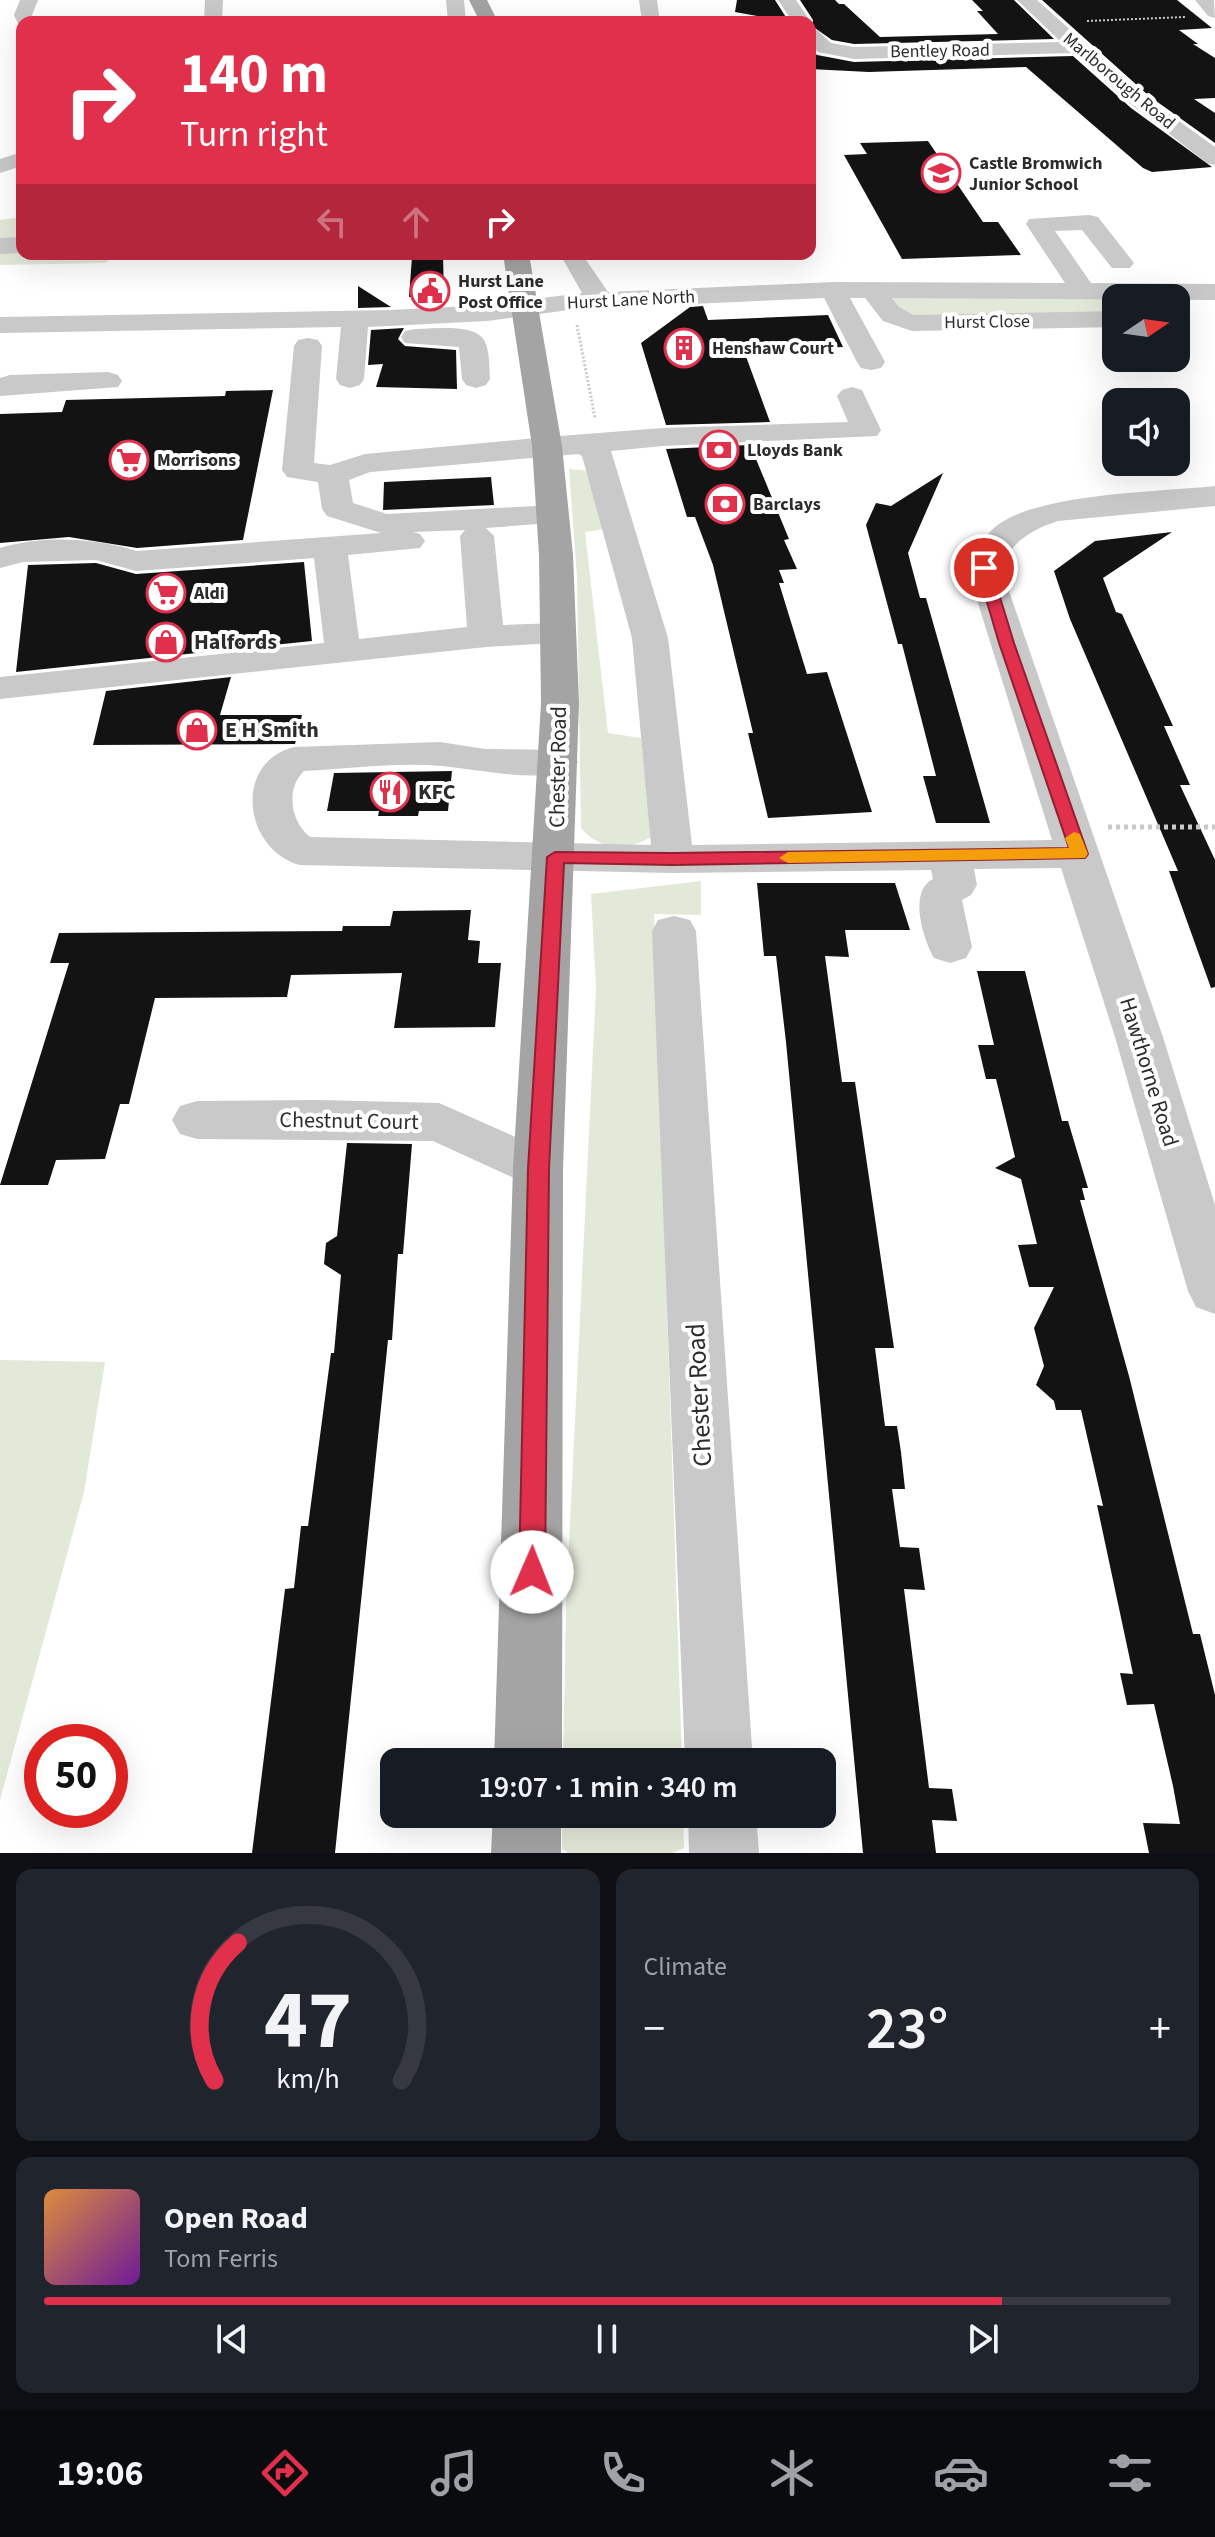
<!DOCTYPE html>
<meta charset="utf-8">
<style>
:root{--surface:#171b24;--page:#20242c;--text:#f1f3f6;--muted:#9ea1a6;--line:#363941;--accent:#e0304c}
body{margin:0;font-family:"Source Sans 3",sans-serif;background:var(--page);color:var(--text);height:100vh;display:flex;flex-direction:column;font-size:30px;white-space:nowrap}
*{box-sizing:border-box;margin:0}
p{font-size:26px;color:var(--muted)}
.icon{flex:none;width:44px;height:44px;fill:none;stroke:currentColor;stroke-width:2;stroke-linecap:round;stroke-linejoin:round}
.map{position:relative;height:1853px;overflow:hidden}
.side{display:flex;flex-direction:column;gap:16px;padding:16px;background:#0d0f14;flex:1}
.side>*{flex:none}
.banner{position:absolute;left:16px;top:16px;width:800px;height:244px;border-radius:16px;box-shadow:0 8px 32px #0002;background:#e0304c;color:#fff;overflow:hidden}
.needle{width:52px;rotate:77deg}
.fabs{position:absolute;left:1102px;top:284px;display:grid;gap:16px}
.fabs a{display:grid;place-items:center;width:88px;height:88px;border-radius:16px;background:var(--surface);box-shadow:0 8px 32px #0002;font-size:40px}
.speed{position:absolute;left:24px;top:1724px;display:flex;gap:16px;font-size:40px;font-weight:700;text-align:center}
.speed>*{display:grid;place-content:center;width:104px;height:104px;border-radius:50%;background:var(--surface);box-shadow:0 8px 32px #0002;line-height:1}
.speed .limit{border:12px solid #d22;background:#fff;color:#111}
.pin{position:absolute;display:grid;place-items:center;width:68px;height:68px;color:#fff;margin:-34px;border:4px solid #fff;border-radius:50%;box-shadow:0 2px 8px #0007}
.me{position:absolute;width:88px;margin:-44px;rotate:1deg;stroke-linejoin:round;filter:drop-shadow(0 0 6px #0008)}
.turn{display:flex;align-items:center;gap:28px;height:168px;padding:0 32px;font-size:36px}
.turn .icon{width:104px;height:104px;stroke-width:2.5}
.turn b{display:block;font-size:56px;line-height:68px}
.lanes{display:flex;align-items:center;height:76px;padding:0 32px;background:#0003;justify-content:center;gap:40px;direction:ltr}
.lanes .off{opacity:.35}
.big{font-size:60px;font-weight:600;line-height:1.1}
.side .card{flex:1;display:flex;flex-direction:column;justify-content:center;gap:12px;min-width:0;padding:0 28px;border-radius:16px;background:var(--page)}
.side .dial{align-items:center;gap:0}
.dial svg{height:208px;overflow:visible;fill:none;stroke:var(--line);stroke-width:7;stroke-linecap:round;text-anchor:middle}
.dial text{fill:var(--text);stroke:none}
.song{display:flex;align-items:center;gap:24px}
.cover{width:96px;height:96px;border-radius:12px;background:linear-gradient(135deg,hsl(30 70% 55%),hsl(280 70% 35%))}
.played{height:8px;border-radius:4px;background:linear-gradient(90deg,var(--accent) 85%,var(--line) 85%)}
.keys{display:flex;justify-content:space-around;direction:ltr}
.heat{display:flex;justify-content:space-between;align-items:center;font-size:44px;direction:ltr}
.side .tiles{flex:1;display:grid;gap:16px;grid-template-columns:1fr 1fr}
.card:last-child{grid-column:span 2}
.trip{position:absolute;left:380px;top:1748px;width:456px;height:80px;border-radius:16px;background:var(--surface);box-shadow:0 8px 32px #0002;font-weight:600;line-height:80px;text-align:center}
.menu{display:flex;height:128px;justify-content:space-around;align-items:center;background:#090b0e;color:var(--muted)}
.menu .icon{width:56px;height:56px}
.menu .active{color:var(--accent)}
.menu b{font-size:36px;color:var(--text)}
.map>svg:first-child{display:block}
</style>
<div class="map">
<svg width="1215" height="1853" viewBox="0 0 1215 1853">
<rect width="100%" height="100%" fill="#fff"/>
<!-- green -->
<g fill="#e3e9d9">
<polygon points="22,217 22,254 117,254 105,263 0,265 0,220"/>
<polygon points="896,297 1116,298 1116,314 917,319 886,301"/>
<path d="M569,469l20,2 16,58 -20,3 23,201 33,5 12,98c-25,15 -53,15 -72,-8l-4,-251z"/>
<polygon points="701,881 701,915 654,914 682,1762 563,1762 566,1607 596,988 591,894"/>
<polygon points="0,1360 105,1362 84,1492 0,1800"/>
<polygon points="562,1814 683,1814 684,1848 672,1853 568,1853 562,1849"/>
</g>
<!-- building -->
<g fill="#131313">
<polygon points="737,0 775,0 789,22 735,12"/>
<polygon points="800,0 835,0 839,4 844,4 880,37 998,34 977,11 983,11 972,0 1014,0 1054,39 854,44 832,40 812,26 813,20"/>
<polygon points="1042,0 1177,0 1212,28 1179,30 1198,44 1193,44 1215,58 1215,98 1194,99 1215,113 1215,143 1149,96"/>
<polygon points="810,48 817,55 854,62 1073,56 1131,108 1212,167 1152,172 1143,168 1026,67 869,72 810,69"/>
<polygon points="928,141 983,222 998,222 1021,255 902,259 844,155 867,154 860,143"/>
<polygon points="443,255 444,296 409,297 412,257"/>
<polygon points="358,286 391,307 358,308"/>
<polygon points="703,306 708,320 828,315 843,347 744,351 770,422 666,425 641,343 690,307"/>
<polygon points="404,328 398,339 405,346 456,350 457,389 376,387 383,364 368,365 371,330"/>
<polygon points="273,390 243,540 137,548 69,537 0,543 0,414 62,412 66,400 225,396 226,391"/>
<polygon points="769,444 775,458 756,459 789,539 784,540 797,569 779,570 784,583 779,583 807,674 827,672 872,812 768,818 748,733 753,733 713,565 695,517 687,517 666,449"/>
<polygon points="943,473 908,553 920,598 926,598 990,823 936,823 923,776 936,776 902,644 898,644 866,525 876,503 891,506"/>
<polygon points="491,477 494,505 383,510 384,482"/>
<polygon points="1172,532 1103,578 1116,612 1122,614 1173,726 1164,726 1190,785 1180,785 1215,860 1215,987 1211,988 1169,871 1178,871 1070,619 1054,571 1095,541"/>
<polygon points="304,562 312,641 16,672 28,565 96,563 136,574"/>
<polygon points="231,677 220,715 302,715 295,744 93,745 106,691"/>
<polygon points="452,771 448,811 419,811 418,816 378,816 379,811 327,811 334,773"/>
<polygon points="757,883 895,883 910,930 845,930 849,957 825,956 842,1082 855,1082 894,1348 875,1348 885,1426 897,1426 901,1452 905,1489 892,1489 900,1547 919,1548 925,1590 904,1589 929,1788 952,1789 957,1821 932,1820 936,1853 863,1853 786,1042 776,956 764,956"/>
<polygon points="471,910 468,940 480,941 478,963 501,963 495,1027 394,1028 402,973 291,975 287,997 155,998 129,1104 120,1104 105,1159 56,1160 48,1185 0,1185 69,963 50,963 59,933 342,931 343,926 390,926 393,911"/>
<polygon points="977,971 1025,971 1062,1121 1068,1121 1088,1188 1082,1188 1085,1200 1080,1200 1129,1376 1193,1634 1200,1634 1215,1695 1215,1853 1149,1853 1143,1823 1180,1824 1173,1786 1154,1704 1127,1705 1120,1673 1133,1674 1097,1505 1103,1506 1081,1410 1056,1410 1054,1401 1036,1385 1044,1366 1034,1328 1054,1287 1029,1287 1018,1245 1037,1244 1021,1179 995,1168 1015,1157 996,1079 986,1079 978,1045 994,1045"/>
<polygon points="347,1143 412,1144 403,1254 398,1254 392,1340 388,1340 335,1853 252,1853 285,1589 294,1588 301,1526 308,1526 331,1353 334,1353 341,1275 324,1264 326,1243 337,1236"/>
</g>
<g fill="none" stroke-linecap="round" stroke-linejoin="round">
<!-- path-far2 -->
<polyline stroke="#c9c9c9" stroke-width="2" stroke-dasharray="2 2" stroke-linecap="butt" points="1087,21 1185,17"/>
<!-- path-far1 -->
<polyline stroke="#c9c9c9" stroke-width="3" stroke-dasharray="2 2" stroke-linecap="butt" points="577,325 595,418"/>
<!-- path -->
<polyline stroke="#c9c9c9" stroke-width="5" stroke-dasharray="4 4" stroke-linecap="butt" points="1108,827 1215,827"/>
<!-- minor -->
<g fill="#c9c9c9" fill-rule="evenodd">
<polygon points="20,0 38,0 32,15 35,22 22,22 22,27 19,26 14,15"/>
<polygon points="205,0 223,0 222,22 204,22"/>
<polygon points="446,0 464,0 466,22 448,22"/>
<polygon points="639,0 657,0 660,22 642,22"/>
<polygon points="778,0 796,0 811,22 810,24 793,22"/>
<polygon points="1017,0 1037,0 1147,98 1215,147 1215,165 1207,163 1133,106 1074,53 854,59 818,52 810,44 810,28 817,30 831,43 854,47 1061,42"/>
<polygon points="1195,0 1214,0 1215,18 1208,16"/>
<polygon points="22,152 22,166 0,173 0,159"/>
<polygon points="1089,215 1098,217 1134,263 1130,268 1112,268 1082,230 1055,231 1091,283 1215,284 1215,300 892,298 898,306 913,315 1116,311 1116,327 912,331 883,321 865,298 850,298 885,362 881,368 871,370 861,368 857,362 824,298 576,309 487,321 368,327 364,379 360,385 350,388 340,385 336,379 341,327 0,333 0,317 391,310 487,305 582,293 560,254 582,254 608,292 833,282 1065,283 1026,224 1029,219"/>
<polygon points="22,237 22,253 0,254 0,238"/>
<path d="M415,329c17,0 59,-6 69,11 6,10 5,28 6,39l-4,6 -10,3 -10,-3 -4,-6 -3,-32 -54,-4 -4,-6 4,-6z"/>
<path d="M308,338l10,2 4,6 -8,117 16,2 35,-11 182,-17 116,-9 185,-6 -11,-26 5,-6 10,-3 10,3 19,40 -4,6 -214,10 -52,5 57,187 24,207 360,-5 -85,-272c7,-17 17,-33 32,-44 44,-31 160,-32 216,-38v20l-157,15c-27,9 -46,20 -57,47l162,469 52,168v109l-19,-7 -8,-16 -73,-254 -54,-169 -87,1 3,16 -6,10 -9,5 10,47 -6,11 -16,5 -16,-5c-11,-19 -26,-67 -1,-79l-2,-9 -258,3 -373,-8c-56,-15 -68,-102 -6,-118l146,-5 45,7 73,1 14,3 6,9 -6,9c-42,11 -88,-1 -130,-5 -45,-4 -93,3 -138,5 -19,18 -13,51 6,66l341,8 -19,-207 -50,-182 -3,-2 -209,18 -21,8 4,23 34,11 166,-9 12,3 4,7 -4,7 -79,6 8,8 9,89 55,-2 13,3 5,8 -5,8 -85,5 -486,52v-22l324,-34 -10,-85 -178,13 -40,-11 -73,2 -23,6v-20c45,-13 93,-10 137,3l244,-18 -54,-17 -5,-7 -4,-27 -31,-5 -5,-7 12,-124 4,-6zM465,530l-5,6 7,91 -108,12 -11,-84 72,-7 5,-7 -5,-7 -7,-2z"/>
<polygon points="108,372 118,375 122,381 118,387 0,396 0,378 10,375"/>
<polygon points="674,916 690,920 696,931 753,1762 685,1762 652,931 658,920"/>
<polygon points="319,1100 439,1103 556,1155 563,1169 556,1183 538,1189 433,1141 197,1139 180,1134 172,1120 180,1106 197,1101"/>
<polygon points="688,1814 756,1814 759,1853 689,1853"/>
</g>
<!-- major -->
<g fill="#a4a4a4" fill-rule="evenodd">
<polygon points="469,0 487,0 498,22 480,22"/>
<polygon points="503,254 529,254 562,446 573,555 579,703 563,1169 562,1762 494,1762 513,1169 541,703 539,555 532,446"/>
<polygon points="493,1814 561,1814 561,1853 491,1853"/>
</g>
</g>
<!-- route -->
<polygon fill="#e0304c" stroke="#921f31" stroke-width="2" points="984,563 991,568 1014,643 1088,854 1085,858 673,865 564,863 549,1169 545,1572 541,1581 532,1585 523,1581 519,1572 528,1169 547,857 555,852 673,853 1069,848 999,643 977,568"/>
<!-- slow -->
<polygon fill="#f59e0b" points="1074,832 1080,834 1088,854 1085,858 788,863 779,858 788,852 1069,848 1065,838"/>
<!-- icons -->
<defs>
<g id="school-ring" transform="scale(2)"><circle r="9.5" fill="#fff" stroke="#e0304c" stroke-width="1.5"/><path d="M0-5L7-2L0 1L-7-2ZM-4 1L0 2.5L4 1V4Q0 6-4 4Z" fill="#e0304c"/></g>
<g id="civic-ring" transform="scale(2)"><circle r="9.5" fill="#fff" stroke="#e0304c" stroke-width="1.5"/><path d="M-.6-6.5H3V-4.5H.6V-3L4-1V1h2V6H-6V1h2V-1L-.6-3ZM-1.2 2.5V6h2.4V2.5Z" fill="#e0304c"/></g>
<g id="building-ring" transform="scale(2)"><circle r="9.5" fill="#fff" stroke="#e0304c" stroke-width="1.5"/><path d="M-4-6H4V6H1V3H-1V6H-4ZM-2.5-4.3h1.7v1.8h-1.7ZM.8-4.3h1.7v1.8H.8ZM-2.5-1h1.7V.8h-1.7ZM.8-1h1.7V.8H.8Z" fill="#e0304c"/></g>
<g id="bank-ring" transform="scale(2)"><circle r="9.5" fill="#fff" stroke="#e0304c" stroke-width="1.5"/><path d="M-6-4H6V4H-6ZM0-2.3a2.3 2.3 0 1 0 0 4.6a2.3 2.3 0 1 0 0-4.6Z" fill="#e0304c"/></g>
<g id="supermarket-ring" transform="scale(2)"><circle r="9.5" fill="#fff" stroke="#e0304c" stroke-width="1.5"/><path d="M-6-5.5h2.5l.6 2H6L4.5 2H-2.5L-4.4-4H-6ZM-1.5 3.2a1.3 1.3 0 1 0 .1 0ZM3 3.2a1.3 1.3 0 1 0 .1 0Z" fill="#e0304c"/></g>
<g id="shop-ring" transform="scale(2)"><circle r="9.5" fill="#fff" stroke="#e0304c" stroke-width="1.5"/><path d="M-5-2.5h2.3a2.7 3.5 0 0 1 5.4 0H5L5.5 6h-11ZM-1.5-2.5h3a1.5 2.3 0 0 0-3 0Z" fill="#e0304c"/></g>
<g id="restaurant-ring" transform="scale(2)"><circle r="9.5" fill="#fff" stroke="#e0304c" stroke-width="1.5"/><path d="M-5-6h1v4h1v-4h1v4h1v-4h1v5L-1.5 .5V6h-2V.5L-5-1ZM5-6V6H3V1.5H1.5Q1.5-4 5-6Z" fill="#e0304c"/></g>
</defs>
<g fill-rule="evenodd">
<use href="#school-ring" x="941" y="173"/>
<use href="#civic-ring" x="430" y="291"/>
<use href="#building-ring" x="684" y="348"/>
<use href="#bank-ring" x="719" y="450"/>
<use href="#supermarket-ring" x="129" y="460"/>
<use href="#bank-ring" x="725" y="504"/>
<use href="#supermarket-ring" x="166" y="593"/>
<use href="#shop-ring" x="166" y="642"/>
<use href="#shop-ring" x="197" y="730"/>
<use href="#restaurant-ring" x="390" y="792"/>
</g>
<g text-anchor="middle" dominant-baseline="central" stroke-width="8" stroke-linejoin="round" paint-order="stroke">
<!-- far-street labels -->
<g font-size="18" fill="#2c2c2c" stroke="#fff">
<text transform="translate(940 51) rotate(-1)">Bentley Road</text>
<text transform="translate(1119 81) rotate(40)">Marlborough Road</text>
<text transform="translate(631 300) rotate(-3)">Hurst Lane North</text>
<text transform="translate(987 322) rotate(-1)">Hurst Close</text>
</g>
<!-- far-poi labels -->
<g font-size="18" font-weight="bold" fill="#2c2c2c" stroke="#fff" text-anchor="start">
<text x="969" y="163">Castle Bromwich<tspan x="969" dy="21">Junior School</tspan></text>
<text x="458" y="281">Hurst Lane<tspan x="458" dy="21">Post Office</tspan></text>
<text x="712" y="348">Henshaw Court</text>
<text x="747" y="450">Lloyds Bank</text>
<text x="157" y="460">Morrisons</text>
<text x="753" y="504">Barclays</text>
<text x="194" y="593">Aldi</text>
</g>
<!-- poi labels -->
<g font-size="22" font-weight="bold" fill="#2c2c2c" stroke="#fff" text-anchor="start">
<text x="194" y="642">Halfords</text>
<text x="225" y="730">E H Smith</text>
<text x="418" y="792">KFC</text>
</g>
<!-- street labels -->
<g font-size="22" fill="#2c2c2c" stroke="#fff">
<text transform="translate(558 767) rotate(-89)">Chester Road</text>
<text transform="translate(1149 1072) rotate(73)">Hawthorne Road</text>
<text transform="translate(349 1121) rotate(1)">Chestnut Court</text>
</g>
<!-- near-street labels -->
<g font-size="26" fill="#2c2c2c" stroke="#fff">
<text transform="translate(699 1395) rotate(-93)">Chester Road</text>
</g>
</g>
</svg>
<div class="fabs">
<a><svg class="needle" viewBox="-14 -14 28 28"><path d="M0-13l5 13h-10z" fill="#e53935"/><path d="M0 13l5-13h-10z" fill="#9ea1a6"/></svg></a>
<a><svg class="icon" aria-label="sound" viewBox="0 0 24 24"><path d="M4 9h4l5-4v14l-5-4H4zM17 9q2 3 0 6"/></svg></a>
</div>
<div class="speed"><div class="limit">50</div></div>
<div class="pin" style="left:984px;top:568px;background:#d93025"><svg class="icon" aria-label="arrive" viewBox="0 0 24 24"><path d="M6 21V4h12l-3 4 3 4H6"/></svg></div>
<svg class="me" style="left:532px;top:1572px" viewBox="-20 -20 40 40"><circle r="19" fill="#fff"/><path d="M0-13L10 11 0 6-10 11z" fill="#e0304c"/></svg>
<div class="trip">19:07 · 1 min · 340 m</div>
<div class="banner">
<div class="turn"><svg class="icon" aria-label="right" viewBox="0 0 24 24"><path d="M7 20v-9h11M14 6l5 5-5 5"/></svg><div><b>140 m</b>Turn right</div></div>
<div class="lanes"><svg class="icon off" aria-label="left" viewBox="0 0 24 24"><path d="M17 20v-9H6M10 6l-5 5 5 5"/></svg><svg class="icon off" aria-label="ahead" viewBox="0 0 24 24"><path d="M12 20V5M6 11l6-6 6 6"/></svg><svg class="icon" aria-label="right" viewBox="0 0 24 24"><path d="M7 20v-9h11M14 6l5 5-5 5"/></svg></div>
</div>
</div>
<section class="side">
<div class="tiles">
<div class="card dial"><svg viewBox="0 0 100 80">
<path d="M14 69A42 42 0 1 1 86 69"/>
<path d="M14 69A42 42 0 0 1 23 16" stroke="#e0304c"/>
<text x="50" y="56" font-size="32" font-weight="700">47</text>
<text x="50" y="72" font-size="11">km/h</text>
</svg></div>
<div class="card"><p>Climate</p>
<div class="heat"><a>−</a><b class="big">23°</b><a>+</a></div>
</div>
<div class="card">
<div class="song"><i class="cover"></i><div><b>Open Road</b><p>Tom Ferris</p></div></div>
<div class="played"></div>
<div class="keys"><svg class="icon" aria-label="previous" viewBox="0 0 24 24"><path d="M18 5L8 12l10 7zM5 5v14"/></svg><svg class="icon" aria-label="pause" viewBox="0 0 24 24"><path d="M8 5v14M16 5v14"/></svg><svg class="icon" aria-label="next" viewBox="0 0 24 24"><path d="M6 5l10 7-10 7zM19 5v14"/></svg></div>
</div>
</div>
</section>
<nav class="menu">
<b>19:06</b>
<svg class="icon active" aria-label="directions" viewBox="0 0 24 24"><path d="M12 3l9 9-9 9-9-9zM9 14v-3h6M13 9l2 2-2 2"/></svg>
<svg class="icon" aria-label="music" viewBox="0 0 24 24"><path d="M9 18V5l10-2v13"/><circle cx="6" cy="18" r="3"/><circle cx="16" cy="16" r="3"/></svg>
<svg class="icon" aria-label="phone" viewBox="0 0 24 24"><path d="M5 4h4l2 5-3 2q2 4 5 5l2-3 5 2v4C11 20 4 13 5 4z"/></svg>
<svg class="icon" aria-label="climate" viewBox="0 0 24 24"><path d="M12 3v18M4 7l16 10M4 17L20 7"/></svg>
<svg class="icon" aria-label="car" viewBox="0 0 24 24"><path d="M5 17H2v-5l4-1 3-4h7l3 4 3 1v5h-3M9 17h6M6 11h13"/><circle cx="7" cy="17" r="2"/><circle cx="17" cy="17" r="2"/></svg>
<svg class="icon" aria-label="filters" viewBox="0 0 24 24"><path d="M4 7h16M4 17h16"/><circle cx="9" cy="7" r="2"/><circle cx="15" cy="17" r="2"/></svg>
</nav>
